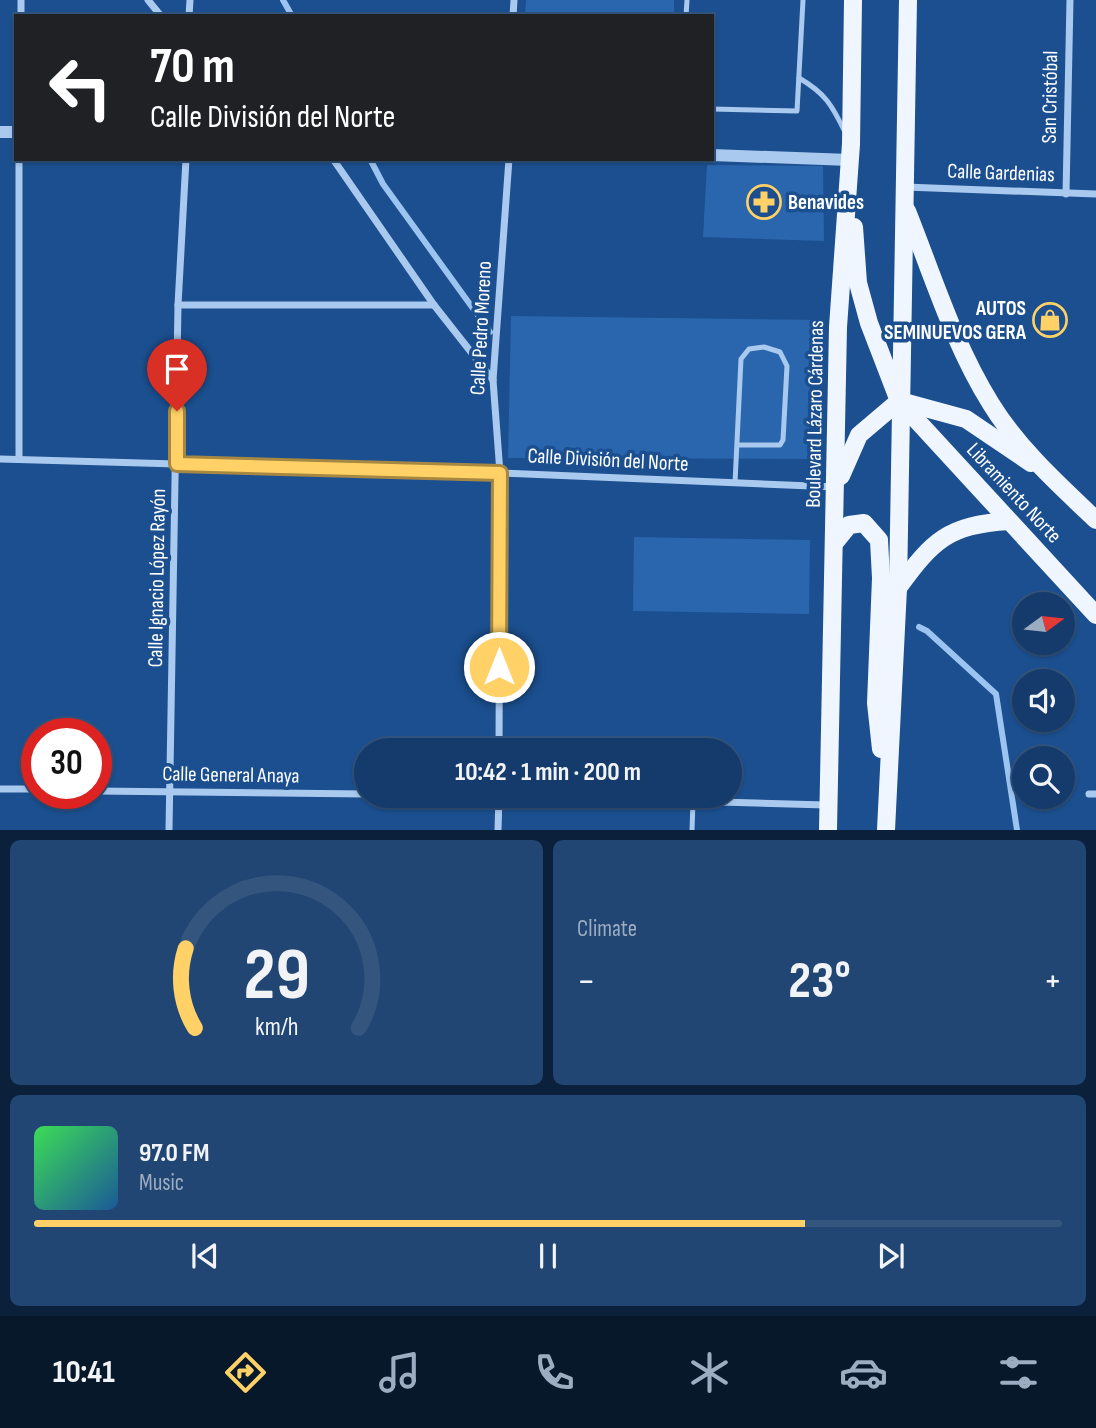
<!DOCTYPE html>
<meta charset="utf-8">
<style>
:root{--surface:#143b6b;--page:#214673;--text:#f1f3f6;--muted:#9dadc1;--line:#33557e;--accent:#ffd166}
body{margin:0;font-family:"Sofia Sans Condensed",sans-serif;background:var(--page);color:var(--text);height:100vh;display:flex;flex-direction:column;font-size:26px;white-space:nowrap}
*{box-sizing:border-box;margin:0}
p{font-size:23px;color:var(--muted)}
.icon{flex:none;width:38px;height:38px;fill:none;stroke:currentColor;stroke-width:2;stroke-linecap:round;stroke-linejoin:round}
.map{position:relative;height:830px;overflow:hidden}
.details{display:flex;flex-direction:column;gap:10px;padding:10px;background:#0b203b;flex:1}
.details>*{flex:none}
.guide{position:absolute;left:14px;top:14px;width:700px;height:147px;border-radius:0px;box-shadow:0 2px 5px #0004,0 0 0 2px var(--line);background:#202124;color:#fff;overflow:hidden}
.needle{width:46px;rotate:75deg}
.tools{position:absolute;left:1012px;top:592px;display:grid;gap:14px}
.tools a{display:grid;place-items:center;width:63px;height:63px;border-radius:50%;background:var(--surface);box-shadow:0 2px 5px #0004,0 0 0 2px var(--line);font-size:35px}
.speed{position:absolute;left:21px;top:718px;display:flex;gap:14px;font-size:35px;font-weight:700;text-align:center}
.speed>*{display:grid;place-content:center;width:91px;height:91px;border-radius:50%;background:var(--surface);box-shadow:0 2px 5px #0004,0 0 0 2px var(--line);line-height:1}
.speed .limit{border:10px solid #d22;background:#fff;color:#111}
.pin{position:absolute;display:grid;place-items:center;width:60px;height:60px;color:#fff;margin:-72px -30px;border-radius:50% 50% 50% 0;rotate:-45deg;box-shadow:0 0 7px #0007}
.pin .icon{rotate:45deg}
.me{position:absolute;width:77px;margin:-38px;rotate:0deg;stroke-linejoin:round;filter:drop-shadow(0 0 5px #0008)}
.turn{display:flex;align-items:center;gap:24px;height:147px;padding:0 21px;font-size:32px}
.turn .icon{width:91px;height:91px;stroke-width:2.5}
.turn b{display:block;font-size:49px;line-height:60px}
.big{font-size:52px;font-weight:700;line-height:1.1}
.details .card{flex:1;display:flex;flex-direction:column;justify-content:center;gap:10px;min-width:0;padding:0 24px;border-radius:10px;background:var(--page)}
.details .dial{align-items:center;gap:0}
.dial svg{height:182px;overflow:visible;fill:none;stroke:var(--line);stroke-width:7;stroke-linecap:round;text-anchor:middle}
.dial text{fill:var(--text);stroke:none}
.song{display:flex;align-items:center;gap:21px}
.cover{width:84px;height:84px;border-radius:10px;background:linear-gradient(135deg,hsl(130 70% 55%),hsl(210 70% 35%))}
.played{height:7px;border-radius:4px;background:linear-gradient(90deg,var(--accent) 75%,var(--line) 75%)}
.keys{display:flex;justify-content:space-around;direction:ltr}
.heat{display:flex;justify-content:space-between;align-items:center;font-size:38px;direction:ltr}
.details .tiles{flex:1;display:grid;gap:10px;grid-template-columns:1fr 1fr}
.card:last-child{grid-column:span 2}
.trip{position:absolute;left:354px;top:738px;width:388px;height:70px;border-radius:35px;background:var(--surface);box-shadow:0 2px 5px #0004,0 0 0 2px var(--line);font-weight:700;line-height:70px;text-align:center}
.tab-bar{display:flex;height:112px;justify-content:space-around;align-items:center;background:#08182b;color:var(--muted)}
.tab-bar .icon{width:49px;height:49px}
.tab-bar .current{color:var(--accent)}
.tab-bar b{font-size:32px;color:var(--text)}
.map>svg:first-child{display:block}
</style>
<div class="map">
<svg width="1096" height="830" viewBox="0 0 1096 830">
<rect width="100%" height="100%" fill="#1b4f8f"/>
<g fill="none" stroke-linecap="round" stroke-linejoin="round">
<!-- stream -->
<g stroke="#9cc4f0" stroke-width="6">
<polyline points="283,0 292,16"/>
<polyline points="370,159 383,184 490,332"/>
<polyline points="919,627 927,631 996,694 1017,830"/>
</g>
</g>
<!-- building -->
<g fill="#2a66ad">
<polygon points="526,0 674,0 674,16 525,16"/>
<polygon points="707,165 823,166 824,241 703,237"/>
<polygon points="511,316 819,320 814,459 508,458"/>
<polygon points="634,537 810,540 809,614 633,611"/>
</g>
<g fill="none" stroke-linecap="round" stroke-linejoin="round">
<!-- service -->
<g stroke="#a9c9ee" stroke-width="5">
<polyline points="686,16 687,0"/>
<path d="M799,78c26,15 33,27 46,54"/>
<polyline points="712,109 797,111 803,0"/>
<polyline points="735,483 741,359 749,349 764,347 780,352 787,366 783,440 780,445 737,445"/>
<polyline points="692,830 693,802"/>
</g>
<!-- minor -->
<g stroke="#a9c9ee" stroke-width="7">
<polyline points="148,0 161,16"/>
<polyline points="21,16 21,0"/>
<polyline points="189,16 190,0"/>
<polyline points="513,16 514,0"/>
<polyline points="333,159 434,305 493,380"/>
<polyline points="905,187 1096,194"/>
<polyline points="1066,194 1070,0"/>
<polyline points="178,305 434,305"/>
<polyline points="0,459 500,473 836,487"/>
<polyline points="19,459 19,159"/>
<polyline points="499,751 500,473 493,380 509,159"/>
<polyline points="0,789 37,789"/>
<polyline points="96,791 366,794"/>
<polyline points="1089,794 1096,794"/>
<polyline points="505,796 826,805"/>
<polyline points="169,830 178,305 186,159"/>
<polyline points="498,830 499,796"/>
</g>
<!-- tertiary -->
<g stroke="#a9c9ee" stroke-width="12">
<polyline points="0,132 16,132"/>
<polyline points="712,155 850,160"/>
</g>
<!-- primary -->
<g stroke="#f0f6ff" stroke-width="18">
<path d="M907,211c26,65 47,134 84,193 27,44 68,81 105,116"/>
<polyline points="854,227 858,283 869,323 899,401 1096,615"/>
<polyline points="900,401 966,419 1031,463"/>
<polyline points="841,476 859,435 899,401"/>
<polyline points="836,541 849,525 864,523 879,540 881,578 876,703 881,749"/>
<path d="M898,588c35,-48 50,-63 111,-67"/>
<polyline points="828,830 838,327 851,144 853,0"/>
<polyline points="886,830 898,588 908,0"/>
</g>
</g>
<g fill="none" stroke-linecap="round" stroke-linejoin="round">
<!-- route casing -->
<g stroke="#a68842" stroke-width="18">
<polyline id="route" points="177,411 177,464 500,473 499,667"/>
</g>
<!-- route -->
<use href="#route" stroke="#ffd166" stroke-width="12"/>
</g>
<!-- icons -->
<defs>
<g id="pharmacy-ring" transform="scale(1.75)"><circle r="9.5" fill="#1b4f8f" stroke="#ffd166" stroke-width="1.5"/><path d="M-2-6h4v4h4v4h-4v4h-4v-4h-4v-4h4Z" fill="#ffd166"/></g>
<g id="shop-ring" transform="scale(1.75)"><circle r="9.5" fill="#1b4f8f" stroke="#ffd166" stroke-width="1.5"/><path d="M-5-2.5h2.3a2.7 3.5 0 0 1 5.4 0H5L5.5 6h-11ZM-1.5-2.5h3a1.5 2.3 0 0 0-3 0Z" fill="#ffd166"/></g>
</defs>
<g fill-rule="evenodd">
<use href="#pharmacy-ring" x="764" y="202"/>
<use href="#shop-ring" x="1050" y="320"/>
</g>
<g text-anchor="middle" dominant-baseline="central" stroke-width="7" stroke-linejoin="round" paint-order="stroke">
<!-- street labels -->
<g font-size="21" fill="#fff" stroke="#1b4f8f">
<text transform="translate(1050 97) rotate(-89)">San Cristóbal</text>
<text transform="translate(1001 173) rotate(2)">Calle Gardenias</text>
<text transform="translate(481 328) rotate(-87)">Calle Pedro Moreno</text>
<text transform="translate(815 414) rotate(-89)">Boulevard Lázaro Cárdenas</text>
<text transform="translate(608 460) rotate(3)">Calle División del Norte</text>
<text transform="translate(1014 493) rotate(47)">Libramiento Norte</text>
<text transform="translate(157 578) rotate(-89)">Calle Ignacio López Rayón</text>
<text transform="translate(231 775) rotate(1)">Calle General Anaya</text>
</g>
<!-- poi labels -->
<g font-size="21" font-weight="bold" fill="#fff" stroke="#1b4f8f" text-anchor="start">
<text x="788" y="202">Benavides</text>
<text x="1026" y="308" text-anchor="end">AUTOS<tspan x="1026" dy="24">SEMINUEVOS GERA</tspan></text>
</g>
</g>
</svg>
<div class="tools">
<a><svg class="needle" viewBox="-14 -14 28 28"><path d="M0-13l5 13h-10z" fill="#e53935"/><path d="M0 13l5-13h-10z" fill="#9dadc1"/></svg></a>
<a><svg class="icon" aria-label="sound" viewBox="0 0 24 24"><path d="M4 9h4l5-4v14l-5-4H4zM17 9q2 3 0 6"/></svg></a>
<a><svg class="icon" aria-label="search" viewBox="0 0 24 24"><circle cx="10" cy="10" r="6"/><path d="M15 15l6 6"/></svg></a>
</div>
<div class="speed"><div class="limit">30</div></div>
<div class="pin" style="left:177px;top:411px;background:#d93025"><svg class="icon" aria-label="arrive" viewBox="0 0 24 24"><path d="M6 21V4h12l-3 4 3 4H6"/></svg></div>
<svg class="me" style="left:499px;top:667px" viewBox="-20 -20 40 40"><circle r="17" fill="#ffd166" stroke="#fff" stroke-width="3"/><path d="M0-11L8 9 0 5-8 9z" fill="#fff"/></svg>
<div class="trip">10:42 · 1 min · 200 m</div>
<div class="guide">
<div class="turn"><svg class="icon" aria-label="left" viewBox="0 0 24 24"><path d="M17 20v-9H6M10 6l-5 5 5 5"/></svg><div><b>70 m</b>Calle División del Norte</div></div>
</div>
</div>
<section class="details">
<div class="tiles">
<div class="card dial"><svg viewBox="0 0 100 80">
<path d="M14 69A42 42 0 1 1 86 69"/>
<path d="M14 69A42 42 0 0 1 10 34" stroke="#ffd166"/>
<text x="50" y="56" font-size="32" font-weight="700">29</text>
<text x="50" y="72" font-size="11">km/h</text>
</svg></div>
<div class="card"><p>Climate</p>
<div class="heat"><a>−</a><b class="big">23°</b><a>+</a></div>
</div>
<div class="card">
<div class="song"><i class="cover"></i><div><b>97.0 FM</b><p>Music</p></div></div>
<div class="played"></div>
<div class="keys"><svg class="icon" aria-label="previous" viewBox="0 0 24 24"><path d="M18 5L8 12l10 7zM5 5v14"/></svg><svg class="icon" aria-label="pause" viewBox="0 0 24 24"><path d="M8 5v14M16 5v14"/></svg><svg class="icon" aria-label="next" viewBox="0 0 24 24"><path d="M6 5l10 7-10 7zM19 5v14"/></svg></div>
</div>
</div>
</section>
<nav class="tab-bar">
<b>10:41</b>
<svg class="icon current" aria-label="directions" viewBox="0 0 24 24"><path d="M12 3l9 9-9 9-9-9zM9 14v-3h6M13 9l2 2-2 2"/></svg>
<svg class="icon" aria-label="music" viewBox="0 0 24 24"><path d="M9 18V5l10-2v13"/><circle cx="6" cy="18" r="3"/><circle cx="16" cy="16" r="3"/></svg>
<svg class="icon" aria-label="phone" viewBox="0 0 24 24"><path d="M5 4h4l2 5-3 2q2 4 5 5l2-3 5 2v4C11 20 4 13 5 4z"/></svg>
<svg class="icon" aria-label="climate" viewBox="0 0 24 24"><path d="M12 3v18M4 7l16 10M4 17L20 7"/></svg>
<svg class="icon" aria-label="car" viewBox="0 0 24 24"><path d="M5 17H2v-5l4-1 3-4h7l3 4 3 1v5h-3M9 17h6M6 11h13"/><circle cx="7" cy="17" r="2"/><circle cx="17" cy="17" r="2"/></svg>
<svg class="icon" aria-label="filters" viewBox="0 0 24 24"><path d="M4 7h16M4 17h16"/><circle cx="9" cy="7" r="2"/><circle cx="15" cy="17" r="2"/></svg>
</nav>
